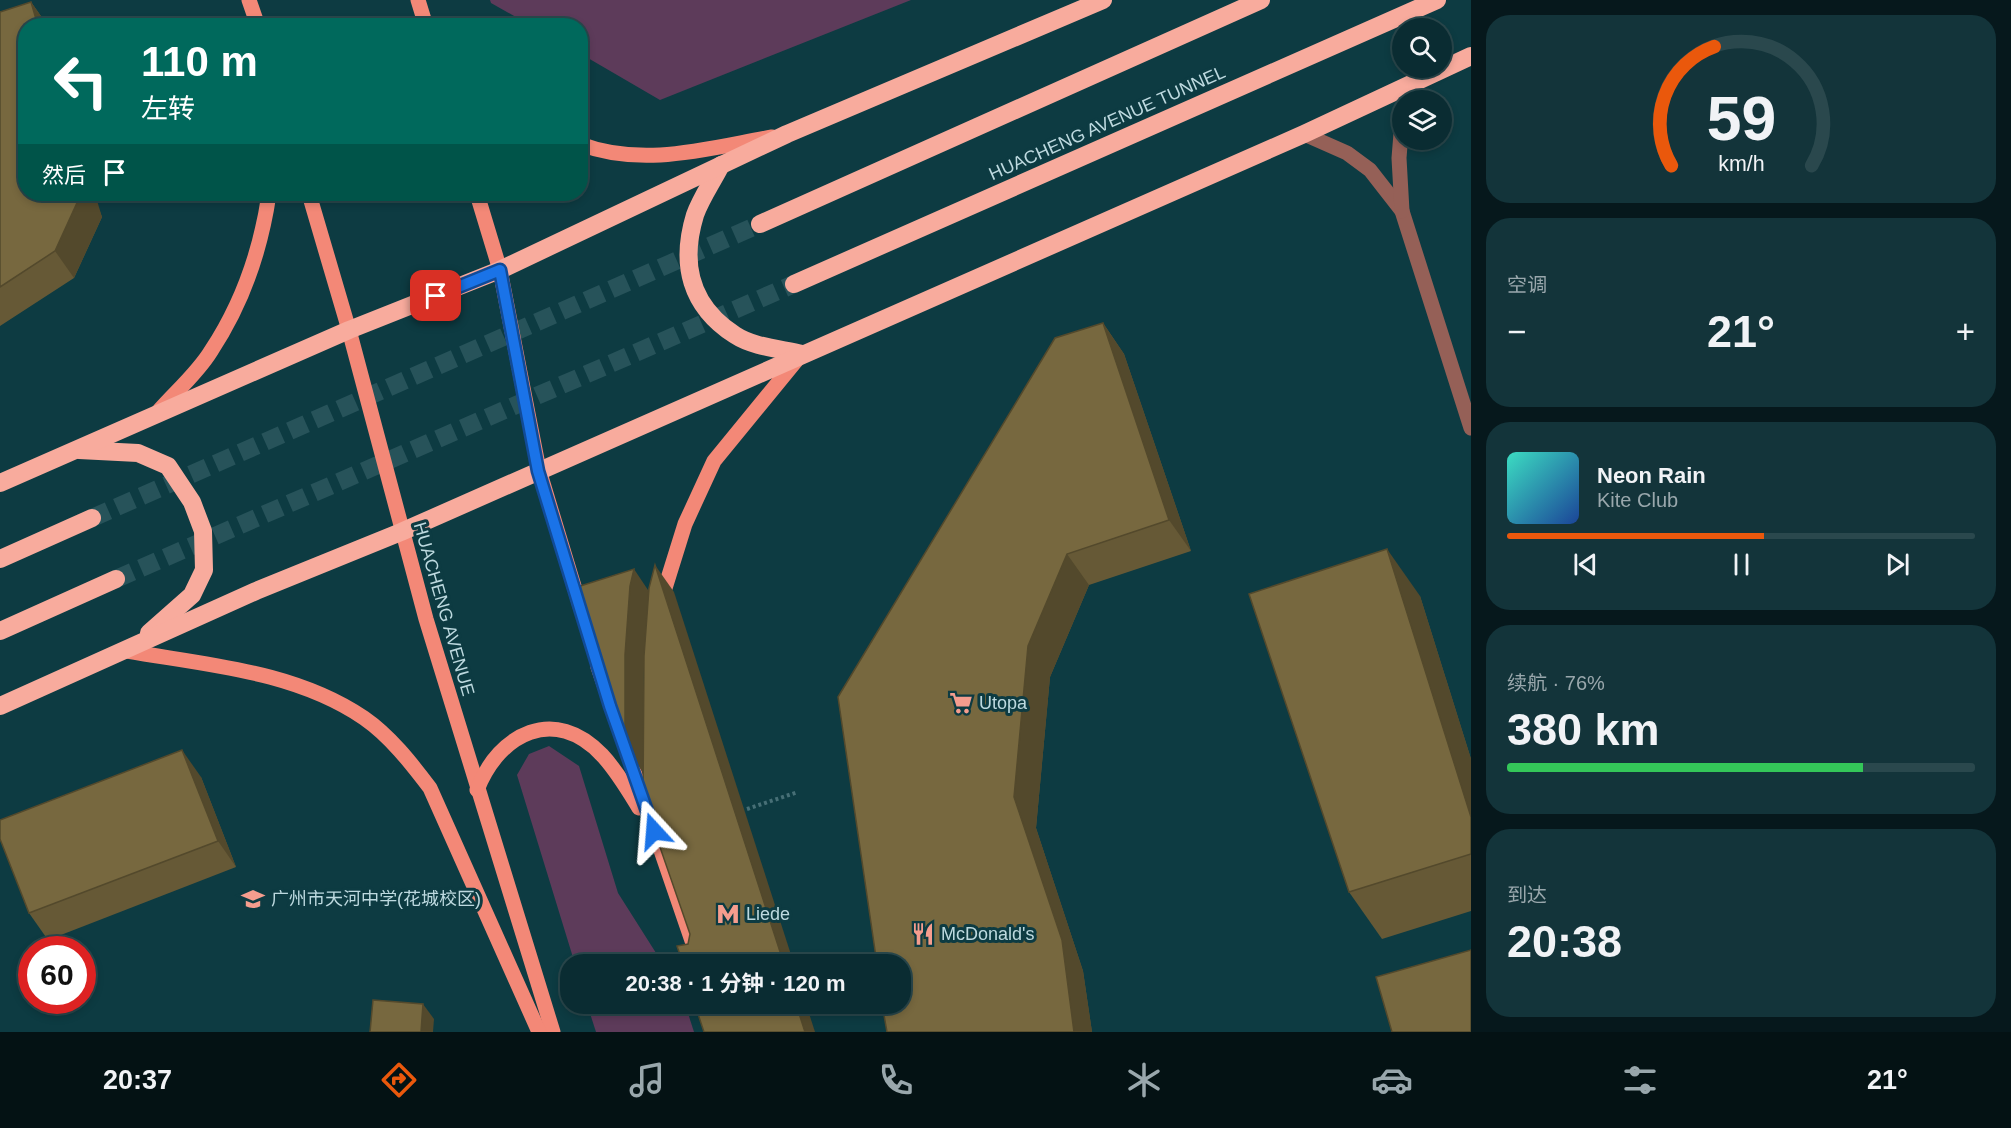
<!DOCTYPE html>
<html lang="zh">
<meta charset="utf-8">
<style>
:root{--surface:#0a2c32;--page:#13343a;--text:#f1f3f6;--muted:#99a7ac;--line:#2a484d;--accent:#ea580c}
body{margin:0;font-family:Arial,"Noto Sans SC",sans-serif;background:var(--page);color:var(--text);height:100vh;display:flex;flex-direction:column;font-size:22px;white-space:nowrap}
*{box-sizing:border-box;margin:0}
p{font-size:20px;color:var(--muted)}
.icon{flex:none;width:33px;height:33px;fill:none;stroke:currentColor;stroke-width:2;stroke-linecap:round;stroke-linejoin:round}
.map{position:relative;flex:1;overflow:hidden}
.drawer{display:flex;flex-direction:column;gap:15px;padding:15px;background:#06181c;width:540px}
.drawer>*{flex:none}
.banner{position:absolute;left:18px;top:18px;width:570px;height:183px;border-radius:24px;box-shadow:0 3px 9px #0003,0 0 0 2px var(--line);background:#00695c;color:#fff;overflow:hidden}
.controls{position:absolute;left:1392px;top:18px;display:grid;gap:12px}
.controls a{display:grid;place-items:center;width:60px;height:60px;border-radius:50%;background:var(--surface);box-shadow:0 3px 9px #0003,0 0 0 2px var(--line);font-size:30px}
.speed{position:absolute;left:18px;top:936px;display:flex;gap:12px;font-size:30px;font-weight:700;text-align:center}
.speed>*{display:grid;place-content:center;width:78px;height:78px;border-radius:50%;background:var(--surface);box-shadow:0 3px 9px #0003,0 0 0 2px var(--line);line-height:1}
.speed .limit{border:9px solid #d22;background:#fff;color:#111}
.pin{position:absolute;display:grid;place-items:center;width:51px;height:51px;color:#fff;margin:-26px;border-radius:12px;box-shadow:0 3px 9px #0006}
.me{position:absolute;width:66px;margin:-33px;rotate:341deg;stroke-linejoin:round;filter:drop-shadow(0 0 4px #0008)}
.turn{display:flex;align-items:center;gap:21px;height:126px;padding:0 24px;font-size:27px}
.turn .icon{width:78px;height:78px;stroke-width:2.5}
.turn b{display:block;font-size:42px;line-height:51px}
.then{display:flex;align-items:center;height:57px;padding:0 24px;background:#0003;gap:12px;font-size:22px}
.big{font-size:45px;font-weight:700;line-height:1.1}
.drawer .card{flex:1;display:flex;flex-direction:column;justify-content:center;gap:9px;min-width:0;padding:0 21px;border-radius:24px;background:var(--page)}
.drawer .dial{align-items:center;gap:0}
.dial svg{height:156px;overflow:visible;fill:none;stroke:var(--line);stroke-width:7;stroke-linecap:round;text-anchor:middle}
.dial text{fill:var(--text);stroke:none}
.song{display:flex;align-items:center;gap:18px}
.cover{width:72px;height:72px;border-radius:9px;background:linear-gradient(135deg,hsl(170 70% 55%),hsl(220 70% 35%))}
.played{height:6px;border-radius:3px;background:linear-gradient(90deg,var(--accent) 55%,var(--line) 55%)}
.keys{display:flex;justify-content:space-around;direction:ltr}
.heat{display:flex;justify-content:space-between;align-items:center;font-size:33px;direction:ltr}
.charge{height:9px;border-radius:4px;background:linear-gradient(90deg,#34c759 76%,var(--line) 0)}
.trip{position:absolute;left:560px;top:954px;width:351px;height:60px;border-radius:24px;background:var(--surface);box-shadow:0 3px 9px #0003,0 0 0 2px var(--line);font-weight:700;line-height:60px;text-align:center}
.tab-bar{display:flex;height:96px;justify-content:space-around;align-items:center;background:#041214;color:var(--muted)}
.tab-bar .icon{width:42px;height:42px}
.tab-bar .selected{color:var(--accent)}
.tab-bar b{font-size:27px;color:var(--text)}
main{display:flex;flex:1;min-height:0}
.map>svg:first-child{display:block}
</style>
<main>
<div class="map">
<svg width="1471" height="1032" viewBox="0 0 1471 1032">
<rect width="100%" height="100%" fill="#0d3b42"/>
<!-- green -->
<g fill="#5d3b5a">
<polygon points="490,0 911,0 660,100 581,54 580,26 530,25 491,3"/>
<polygon points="549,746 579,766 618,893 663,964 575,964 517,775 529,754"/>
<polygon points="587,1004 685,1004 694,1032 596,1032"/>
</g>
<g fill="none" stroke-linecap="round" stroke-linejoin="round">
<!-- highway-tunnel -->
<g stroke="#27535a" stroke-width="18" stroke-dasharray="18 9" stroke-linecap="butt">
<polyline points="92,518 760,224"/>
<polyline points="116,579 794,284"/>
</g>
<!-- path -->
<polyline stroke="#476f76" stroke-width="4" stroke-dasharray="3 3" stroke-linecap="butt" points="747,809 798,792"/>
<!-- minor -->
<g stroke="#956057" stroke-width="15">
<polyline points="1409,100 1416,82"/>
<polyline points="1304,134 1347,153 1370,170 1402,211 1471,428"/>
<polyline points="1402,211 1399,158 1402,121"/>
</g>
<!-- major -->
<g stroke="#f38877" stroke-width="15">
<polyline points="249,0 258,26"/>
<polyline points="418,0 426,26"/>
<path d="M580,144c63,24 129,4 192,-7"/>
<polyline points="309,194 349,330 426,619 553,1032"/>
<polyline points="477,194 500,270 539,470 580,606"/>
<path d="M157,413c17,-20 40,-39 54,-62 31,-47 50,-102 58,-157"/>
<polyline points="661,601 685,524 714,461 800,356"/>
<path d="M127,651c80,14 168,20 237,67 26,18 47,45 66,70l109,244"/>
<polyline points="598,667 700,964"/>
<path d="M477,790c22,-57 78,-85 125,-35 15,16 26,35 37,53"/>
<polyline points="714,1004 724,1032"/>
</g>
<!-- highway -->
<g stroke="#f8ab9d" stroke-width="18">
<path d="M721,165c-8,16 -20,33 -26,50 -15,49 -5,91 40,120 18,12 46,14 67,19"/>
<polyline points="760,224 1261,0"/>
<polyline points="794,284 1437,0"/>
<polyline points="79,450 138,453 168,466 192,502 203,531 204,570 192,595 149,633"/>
<polyline points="0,483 349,330 500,270 787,134 1103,0"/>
<polyline points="0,559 92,518"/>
<polyline points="0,631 116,579"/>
<polyline points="0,706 256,591 401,532 1304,134 1471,56"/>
</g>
</g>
<!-- wall -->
<g fill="#665936">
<polygon points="31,2 48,26 26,26 102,217 74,278 0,326 0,12"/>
<polygon points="1103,323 1124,354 1191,551 1089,585 1050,677 1036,828 1083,971 1092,1032 887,1032"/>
<polygon points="1420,596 1471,759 1471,911 1382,939 1349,892"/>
<polygon points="201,777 236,867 48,940 29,913"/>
</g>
<!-- shaded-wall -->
<g fill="#53492c">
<polygon points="31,2 48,26 38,26"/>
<polygon points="81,194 95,194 102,217 74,278 55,251"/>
<polygon points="1103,323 1124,354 1191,551 1169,520"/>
<polygon points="1387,549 1420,596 1471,759 1471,817"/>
<polygon points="1067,554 1089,585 1050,677 1036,828 1083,971 1092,1032 1074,1032 1014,797 1028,646"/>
<polygon points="655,565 674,592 794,964 784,964"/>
<polygon points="634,569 652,596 648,612 643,681 644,774 625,747 625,655 630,586"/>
<polygon points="182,750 201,777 236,867 218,841"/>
<polygon points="423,1004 434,1019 433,1032 421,1032"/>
<polygon points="796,1004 806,1004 815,1032 805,1032"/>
</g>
<!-- building -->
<g fill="#77683f" stroke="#53492c" stroke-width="1.5">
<polygon points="31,2 38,26 26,26 26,194 81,194 55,251 0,287 0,12"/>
<polygon points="1103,323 1169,520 1067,554 1028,646 1014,797 1062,940 1074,1032 887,1032 882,1004 900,1004 900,964 877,964 838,697 1055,338"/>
<polygon points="1387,549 1471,817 1471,854 1349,892 1249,594"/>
<polygon points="655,565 784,964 683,964 677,946 688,944 690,934 643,798 644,656 649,588"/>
<polygon points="634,569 630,586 625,655 625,747 601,676 574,588"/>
<polygon points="182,750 218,841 29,913 0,839 0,820"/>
<polygon points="1471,950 1471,1032 1392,1032 1376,977"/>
<polygon points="373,1000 423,1004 421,1032 370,1032"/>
<polygon points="715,1004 796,1004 805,1032 704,1032 697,1011 703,1015 709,1014 715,1008"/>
</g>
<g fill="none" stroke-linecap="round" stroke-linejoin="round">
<!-- route casing -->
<g stroke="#114b97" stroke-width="15">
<polyline id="route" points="436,296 500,270 538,471 610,706 654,831"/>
</g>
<!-- route -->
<use href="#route" stroke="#1a73e8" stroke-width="10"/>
</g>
<!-- icons -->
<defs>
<g id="supermarket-bare" transform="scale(1.8)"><path d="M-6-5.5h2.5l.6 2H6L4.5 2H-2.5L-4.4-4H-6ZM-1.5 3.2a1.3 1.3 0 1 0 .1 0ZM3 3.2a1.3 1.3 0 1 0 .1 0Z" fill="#f59d8e" stroke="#0d3b42" stroke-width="2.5" paint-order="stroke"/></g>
<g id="school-bare" transform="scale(1.8)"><path d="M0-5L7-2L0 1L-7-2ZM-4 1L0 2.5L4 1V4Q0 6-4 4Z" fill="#f59d8e" stroke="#0d3b42" stroke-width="2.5" paint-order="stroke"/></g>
<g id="metro-bare" transform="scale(1.8)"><path d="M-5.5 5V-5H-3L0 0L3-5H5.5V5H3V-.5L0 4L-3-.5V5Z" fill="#f59d8e" stroke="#0d3b42" stroke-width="2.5" paint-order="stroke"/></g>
<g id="restaurant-bare" transform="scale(1.8)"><path d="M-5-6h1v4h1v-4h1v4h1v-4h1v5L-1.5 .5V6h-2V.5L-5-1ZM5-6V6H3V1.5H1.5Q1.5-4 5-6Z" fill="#f59d8e" stroke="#0d3b42" stroke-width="2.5" paint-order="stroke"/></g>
</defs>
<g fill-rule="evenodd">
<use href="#supermarket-bare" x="961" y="703"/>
<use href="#school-bare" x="253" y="899"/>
<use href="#metro-bare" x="728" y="914"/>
<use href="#restaurant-bare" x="923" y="934"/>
</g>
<g text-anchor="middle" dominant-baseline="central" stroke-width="6" stroke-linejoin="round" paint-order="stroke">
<!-- street labels -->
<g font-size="18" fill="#bdd9df" stroke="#0d3b42">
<text transform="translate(1107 123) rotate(-24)">HUACHENG AVENUE TUNNEL</text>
<text transform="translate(444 609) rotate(74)">HUACHENG AVENUE</text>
</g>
<!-- poi labels -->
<g font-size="18" fill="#bdd9df" stroke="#0d3b42" text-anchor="start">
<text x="979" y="703">Utopa</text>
<text x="271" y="899">广州市天河中学(花城校区)</text>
<text x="746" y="914">Liede</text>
<text x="941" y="934">McDonald's</text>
</g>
</g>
</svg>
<div class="controls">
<a><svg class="icon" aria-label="search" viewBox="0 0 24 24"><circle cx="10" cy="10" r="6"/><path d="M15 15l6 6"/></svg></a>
<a><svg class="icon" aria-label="layers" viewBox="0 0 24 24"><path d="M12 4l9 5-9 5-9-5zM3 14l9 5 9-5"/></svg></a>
</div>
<div class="speed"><div class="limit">60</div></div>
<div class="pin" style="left:436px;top:296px;background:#d93025"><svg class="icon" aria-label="arrive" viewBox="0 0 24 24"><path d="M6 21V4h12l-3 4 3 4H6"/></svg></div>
<svg class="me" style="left:654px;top:831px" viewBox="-20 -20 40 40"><path d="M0-17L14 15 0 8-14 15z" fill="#1a73e8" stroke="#fff" stroke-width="4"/></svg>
<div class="trip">20:38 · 1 分钟 · 120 m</div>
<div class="banner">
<div class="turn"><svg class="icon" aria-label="left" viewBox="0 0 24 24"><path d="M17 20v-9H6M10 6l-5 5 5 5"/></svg><div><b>110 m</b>左转</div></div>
<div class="then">然后<svg class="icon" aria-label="arrive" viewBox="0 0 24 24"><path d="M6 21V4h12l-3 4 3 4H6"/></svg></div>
</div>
</div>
<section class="drawer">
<div class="card dial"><svg viewBox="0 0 100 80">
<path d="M14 69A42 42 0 1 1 86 69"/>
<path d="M14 69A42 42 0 0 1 36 8" stroke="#ea580c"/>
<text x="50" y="56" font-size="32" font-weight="700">59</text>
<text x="50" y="72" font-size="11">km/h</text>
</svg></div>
<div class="card"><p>空调</p>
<div class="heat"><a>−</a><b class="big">21°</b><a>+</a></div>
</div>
<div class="card">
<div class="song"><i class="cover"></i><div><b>Neon Rain</b><p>Kite Club</p></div></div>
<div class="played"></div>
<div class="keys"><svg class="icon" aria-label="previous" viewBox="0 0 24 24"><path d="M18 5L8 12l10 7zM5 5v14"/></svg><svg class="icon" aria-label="pause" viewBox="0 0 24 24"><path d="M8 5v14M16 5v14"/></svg><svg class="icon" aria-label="next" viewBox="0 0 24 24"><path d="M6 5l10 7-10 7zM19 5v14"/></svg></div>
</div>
<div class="card"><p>续航 · 76%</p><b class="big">380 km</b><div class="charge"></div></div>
<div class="card"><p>到达</p><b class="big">20:38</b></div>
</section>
</main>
<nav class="tab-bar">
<b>20:37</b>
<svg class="icon selected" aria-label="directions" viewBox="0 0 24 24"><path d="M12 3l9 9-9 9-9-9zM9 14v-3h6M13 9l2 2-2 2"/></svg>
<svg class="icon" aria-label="music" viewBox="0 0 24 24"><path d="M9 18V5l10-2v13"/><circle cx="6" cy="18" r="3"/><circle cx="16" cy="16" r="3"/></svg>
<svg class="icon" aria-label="phone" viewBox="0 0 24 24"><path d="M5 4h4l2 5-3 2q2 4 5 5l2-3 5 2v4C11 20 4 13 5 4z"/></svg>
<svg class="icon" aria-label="climate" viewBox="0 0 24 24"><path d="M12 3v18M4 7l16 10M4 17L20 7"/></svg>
<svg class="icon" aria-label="car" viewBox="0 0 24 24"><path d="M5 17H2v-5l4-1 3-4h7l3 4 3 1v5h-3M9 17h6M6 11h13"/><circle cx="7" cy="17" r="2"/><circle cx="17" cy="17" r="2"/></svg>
<svg class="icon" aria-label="filters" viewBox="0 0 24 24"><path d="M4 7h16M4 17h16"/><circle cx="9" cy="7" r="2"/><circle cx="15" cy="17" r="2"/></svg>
<b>21°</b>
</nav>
